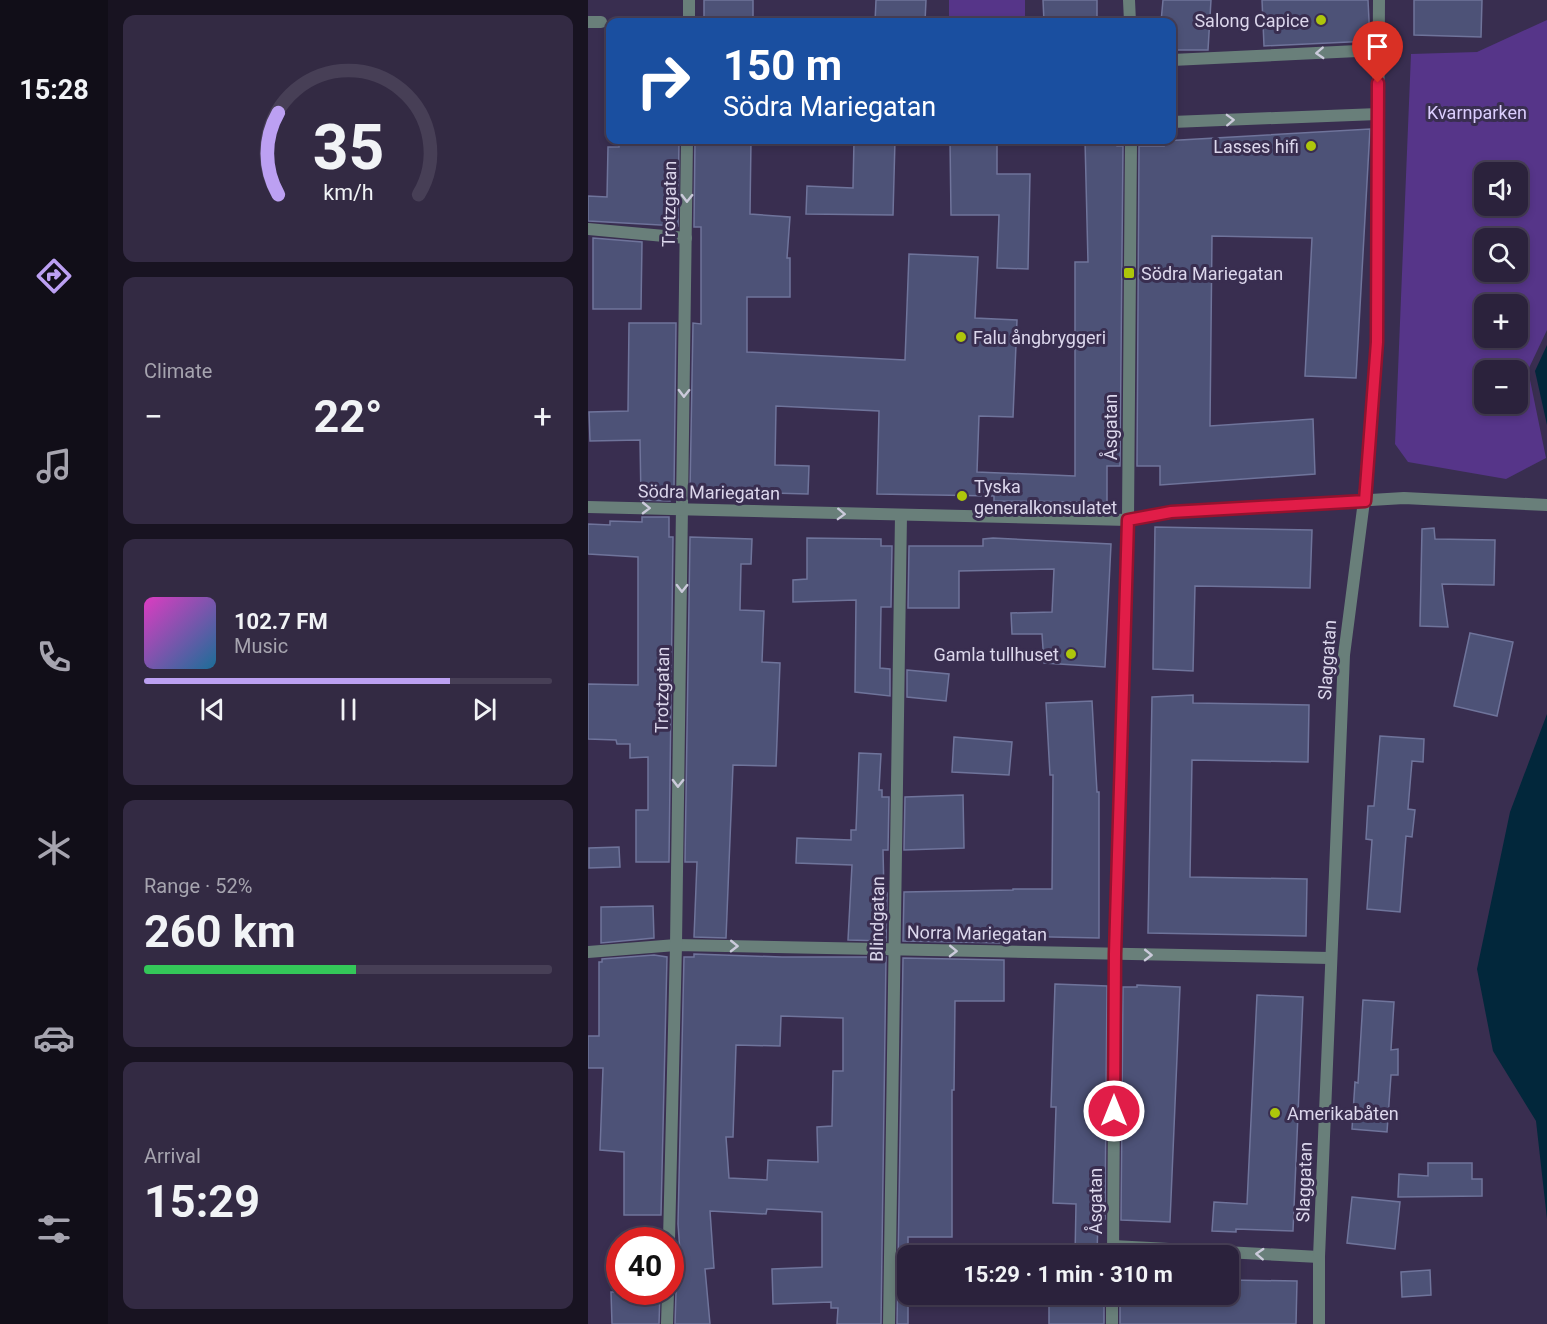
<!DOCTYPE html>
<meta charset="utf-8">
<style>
:root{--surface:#2b223c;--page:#332a43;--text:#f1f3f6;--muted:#a6a4af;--line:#473f56;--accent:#bca0f2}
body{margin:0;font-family:Roboto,sans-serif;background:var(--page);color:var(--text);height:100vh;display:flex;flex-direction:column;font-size:22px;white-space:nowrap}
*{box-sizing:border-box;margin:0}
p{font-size:20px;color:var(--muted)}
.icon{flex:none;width:33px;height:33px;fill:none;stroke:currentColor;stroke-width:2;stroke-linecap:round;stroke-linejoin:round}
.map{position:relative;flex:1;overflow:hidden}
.panel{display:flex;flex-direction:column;gap:15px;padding:15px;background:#181321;width:480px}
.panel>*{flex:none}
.banner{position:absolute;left:18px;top:18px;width:570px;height:126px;border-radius:12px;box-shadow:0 3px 9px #0003,0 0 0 2px var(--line);background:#1a4fa0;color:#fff;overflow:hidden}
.buttons{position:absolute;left:886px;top:162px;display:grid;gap:12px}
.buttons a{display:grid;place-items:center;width:54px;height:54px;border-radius:12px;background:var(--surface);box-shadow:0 3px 9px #0003,0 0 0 2px var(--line);font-size:30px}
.speed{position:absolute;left:18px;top:1227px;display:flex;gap:12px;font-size:30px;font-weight:700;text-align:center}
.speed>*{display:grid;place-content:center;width:78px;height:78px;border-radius:50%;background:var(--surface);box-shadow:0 3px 9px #0003,0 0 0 2px var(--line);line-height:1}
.speed .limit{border:9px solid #d22;background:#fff;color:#111}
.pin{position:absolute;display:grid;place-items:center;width:51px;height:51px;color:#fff;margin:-62px -26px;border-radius:50% 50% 50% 0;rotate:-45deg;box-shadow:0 0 6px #0007}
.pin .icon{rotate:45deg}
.me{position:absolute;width:66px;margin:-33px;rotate:0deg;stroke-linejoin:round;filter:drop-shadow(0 0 4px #0008)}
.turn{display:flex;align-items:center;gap:21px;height:126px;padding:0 18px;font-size:27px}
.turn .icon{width:78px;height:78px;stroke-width:2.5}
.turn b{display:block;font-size:42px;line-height:51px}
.big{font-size:45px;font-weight:700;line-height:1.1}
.panel .card{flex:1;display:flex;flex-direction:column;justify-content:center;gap:9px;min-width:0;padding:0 21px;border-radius:12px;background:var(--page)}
.panel .dial{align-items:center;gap:0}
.dial svg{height:156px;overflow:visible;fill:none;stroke:var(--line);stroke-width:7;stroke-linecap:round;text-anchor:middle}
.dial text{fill:var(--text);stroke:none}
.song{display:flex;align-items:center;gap:18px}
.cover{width:72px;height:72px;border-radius:9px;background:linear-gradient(135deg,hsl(310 70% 55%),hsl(200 70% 35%))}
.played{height:6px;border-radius:3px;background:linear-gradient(90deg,var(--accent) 75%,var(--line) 75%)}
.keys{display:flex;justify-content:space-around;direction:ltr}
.heat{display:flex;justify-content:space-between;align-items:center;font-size:33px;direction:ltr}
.charge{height:9px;border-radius:4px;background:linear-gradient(90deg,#34c759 52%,var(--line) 0)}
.trip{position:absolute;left:309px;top:1245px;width:342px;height:60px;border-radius:12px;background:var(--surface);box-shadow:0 3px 9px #0003,0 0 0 2px var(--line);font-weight:700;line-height:60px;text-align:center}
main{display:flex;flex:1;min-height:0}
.tab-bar{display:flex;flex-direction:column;width:108px;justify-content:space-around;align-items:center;background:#110e18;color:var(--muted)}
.tab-bar .icon{width:42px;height:42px}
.tab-bar .on{color:var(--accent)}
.tab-bar b{font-size:27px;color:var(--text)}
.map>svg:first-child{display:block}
</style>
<main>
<nav class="tab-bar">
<b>15:28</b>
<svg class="icon on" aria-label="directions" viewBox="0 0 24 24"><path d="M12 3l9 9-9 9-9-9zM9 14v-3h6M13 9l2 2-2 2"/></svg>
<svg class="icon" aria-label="music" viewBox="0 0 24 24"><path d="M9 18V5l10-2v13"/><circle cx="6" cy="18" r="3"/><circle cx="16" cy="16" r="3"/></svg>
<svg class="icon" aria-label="phone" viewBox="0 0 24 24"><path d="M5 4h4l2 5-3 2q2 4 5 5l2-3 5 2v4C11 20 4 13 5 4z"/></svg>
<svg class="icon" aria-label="climate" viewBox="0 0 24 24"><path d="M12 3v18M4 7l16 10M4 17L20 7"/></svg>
<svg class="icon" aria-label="car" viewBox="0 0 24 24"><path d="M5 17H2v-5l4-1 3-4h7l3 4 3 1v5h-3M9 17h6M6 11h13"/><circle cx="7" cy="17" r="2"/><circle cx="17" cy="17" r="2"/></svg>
<svg class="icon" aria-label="filters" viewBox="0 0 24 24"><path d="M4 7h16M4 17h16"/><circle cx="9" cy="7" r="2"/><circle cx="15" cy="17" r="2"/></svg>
</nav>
<section class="panel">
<div class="card dial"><svg viewBox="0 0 100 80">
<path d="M14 69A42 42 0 1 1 86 69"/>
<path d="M14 69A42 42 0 0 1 14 27" stroke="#bca0f2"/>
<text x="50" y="56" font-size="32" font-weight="700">35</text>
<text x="50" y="72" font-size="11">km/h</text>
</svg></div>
<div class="card"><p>Climate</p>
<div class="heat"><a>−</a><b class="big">22°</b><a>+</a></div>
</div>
<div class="card">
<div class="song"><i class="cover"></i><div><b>102.7 FM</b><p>Music</p></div></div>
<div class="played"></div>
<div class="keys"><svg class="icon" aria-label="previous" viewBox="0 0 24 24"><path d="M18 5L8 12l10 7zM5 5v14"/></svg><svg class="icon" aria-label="pause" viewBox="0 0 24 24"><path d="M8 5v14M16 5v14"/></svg><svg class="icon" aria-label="next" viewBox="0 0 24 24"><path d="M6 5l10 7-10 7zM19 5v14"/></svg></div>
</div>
<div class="card"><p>Range · 52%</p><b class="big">260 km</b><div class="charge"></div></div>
<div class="card"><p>Arrival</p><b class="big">15:29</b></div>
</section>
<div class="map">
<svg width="959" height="1324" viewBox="0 0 959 1324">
<rect width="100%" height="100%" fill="#392e50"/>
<!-- green -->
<g fill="#563589" fill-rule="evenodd">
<rect x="361" y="0" width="76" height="22"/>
<path d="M959,20v310l-19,40 18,88 -40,21 -98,-17 -13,-18 16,-390 66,-2zM897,172h33v34h-33zM897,238h33v34h-33zM897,304h33v34h-33zM897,370h33v34h-33z"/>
</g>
<!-- water -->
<g fill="#02273b">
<polygon points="959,345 959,425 947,371"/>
<polygon points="959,714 959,1219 948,1121 905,1051 889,969 922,812"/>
</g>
<!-- building -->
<g fill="#4d5277" stroke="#6f749b" stroke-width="1.5" fill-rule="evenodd">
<rect x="116" y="0" width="49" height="22"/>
<polygon points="288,0 338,0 337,22 287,22"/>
<polygon points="455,0 509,0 509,22 456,22"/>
<polygon points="575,0 623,0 620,50 584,50 584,22 573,22"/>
<polygon points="674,0 780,0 782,41 676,46"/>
<polygon points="826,0 894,0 893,37 826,35"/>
<polygon points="782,129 768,378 717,376 724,238 624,236 622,426 725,419 727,474 572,485 572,466 549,466 551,146 576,146 575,141"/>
<polygon points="31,140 91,140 90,226 0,221 0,196 19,197 20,147 31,147"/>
<polygon points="107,140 163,140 162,214 202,217 199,258 202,258 202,297 159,297 159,352 317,360 321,254 390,257 387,318 429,320 425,417 391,416 389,472 487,476 487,262 500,262 497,140 529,140 529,146 535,146 532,466 519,466 519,502 406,501 406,496 289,494 291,411 188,406 187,465 221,466 220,494 102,491 105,323 113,324 113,227 106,227"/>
<polygon points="266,140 307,140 305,215 218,214 219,186 265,188"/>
<polygon points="362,140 409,140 409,174 442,174 440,269 409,268 411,215 363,215"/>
<polygon points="5,238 54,242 53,309 5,309"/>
<polygon points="41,323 88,323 86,490 82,490 82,501 53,500 52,440 2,441 1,412 40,411"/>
<polygon points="54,517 81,517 81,537 85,537 81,862 48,862 48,810 60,810 60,757 42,758 42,744 29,744 28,740 0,739 0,684 50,685 50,557 0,554 0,524 22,525 22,521 54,522"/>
<polygon points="567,527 724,530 722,588 607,586 605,671 565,669"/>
<polygon points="846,528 847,539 907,540 906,585 854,584 860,627 832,626 834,529"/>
<polygon points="102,537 164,539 163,564 153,564 152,610 176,611 174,662 192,663 188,766 145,765 138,938 106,937 109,862 97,862"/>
<polygon points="219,538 293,539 293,546 304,546 303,607 293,607 292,668 302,669 302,696 267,692 268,600 205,602 205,580 219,579"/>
<polygon points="405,538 523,544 517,667 456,663 454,634 424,634 423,613 464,612 466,569 371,571 371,608 320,608 321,546 395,546 395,539"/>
<polygon points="882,633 925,642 909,716 866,706"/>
<polygon points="319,670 361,674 358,701 319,697"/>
<polygon points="605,695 605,703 721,705 720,762 604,760 602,877 719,879 718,936 560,933 564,697"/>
<polygon points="504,701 509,792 511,792 511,938 417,936 417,943 315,941 316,892 425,890 425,889 464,889 465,775 462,775 458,703"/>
<polygon points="792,736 836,739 835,762 824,761 820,809 827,810 824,837 818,836 812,912 779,909 784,840 778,839 780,806 786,806"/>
<polygon points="366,737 424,742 421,775 364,772"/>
<polygon points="271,753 293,754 291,790 294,790 294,797 301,797 300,850 295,850 296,893 299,893 298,941 260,940 264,865 208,863 209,838 263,840 263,830 268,830"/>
<polygon points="375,795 376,848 316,850 317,797"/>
<polygon points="31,847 32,867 1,868 1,848"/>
<polygon points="65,906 66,938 13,943 13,907"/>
<path d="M106,954l88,3h104l-5,367h-44l1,-16h-7v-6l-58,2 -1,-35 50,-2v-55l-55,-3 -1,5 -56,-3 4,57 -9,1 5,55h-35l1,-32 -3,-12 9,-1 -4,-55 6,-267h10zM193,1016l62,2v53h-10l-1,55 -15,1 1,35 -50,-2 -1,20 -38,-2 -3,-41h7l3,-92 44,1z"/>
<polygon points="66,955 79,957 73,1215 36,1215 36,1152 12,1150 15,1068 0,1068 0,1036 11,1036 11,962 14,962 14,959"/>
<polygon points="315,958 416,960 416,1001 367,1001 366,1090 364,1090 364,1237 320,1237 320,1324 309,1324"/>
<polygon points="467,984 519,986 517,1219 510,1219 509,1256 487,1256 488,1204 465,1203 468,1107 463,1107"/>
<polygon points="549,985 592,987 582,1222 533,1220 535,987 549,987"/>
<polygon points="669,995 715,997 705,1231 648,1229 648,1232 624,1231 626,1202 659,1204"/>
<polygon points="775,1000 806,1002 803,1050 810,1049 810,1075 803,1075 799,1132 764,1129 767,1082 770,1083"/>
<polygon points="840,1163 884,1163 884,1179 894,1179 894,1196 810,1197 811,1174 840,1176"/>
<polygon points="764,1197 812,1202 807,1249 759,1243"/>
<polygon points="842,1270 843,1295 814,1297 813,1272"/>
<polygon points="640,1280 709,1281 708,1324 532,1324 532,1294 640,1294"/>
<polygon points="23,1292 72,1292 71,1324 24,1324"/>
<rect x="461" y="1294" width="55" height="30"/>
</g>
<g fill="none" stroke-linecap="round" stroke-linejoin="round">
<!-- service -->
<g stroke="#697f7a" stroke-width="12">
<polyline points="0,22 13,22"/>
<polyline points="0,229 98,238"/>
</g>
<!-- minor -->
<g stroke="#697f7a" stroke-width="12">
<polyline points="101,22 101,0"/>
<polyline points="584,60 790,50"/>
<polyline points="584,122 790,114"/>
<polyline points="0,952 88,945 742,958"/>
<polyline points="81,1240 88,945 99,140"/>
<polyline points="525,1246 731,1257"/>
<polyline points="79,1324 80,1292"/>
<polyline points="301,1324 313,515"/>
<polyline points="731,1324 731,1257 756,655 776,501 789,342 791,0"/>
</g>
<!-- tertiary -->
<g stroke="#697f7a" stroke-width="12">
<polyline points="541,0 542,22"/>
<polyline points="0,507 540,520 583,512 816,498 959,505"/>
<polyline points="525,1256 527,954 540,520 543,140"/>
<polyline points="524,1324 524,1294"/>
</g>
</g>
<!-- one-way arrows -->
<defs><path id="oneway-chevron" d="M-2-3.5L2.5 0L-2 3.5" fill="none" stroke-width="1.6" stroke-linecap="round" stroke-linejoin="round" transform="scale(1.5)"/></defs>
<g stroke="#cbcadb">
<use href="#oneway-chevron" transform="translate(732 53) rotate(177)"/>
<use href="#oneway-chevron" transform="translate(642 120) rotate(-2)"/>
<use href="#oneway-chevron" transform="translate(99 198) rotate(91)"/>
<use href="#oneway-chevron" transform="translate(96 393) rotate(91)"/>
<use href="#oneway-chevron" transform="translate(58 508) rotate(1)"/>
<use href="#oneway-chevron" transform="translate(253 514) rotate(2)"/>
<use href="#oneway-chevron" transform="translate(94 588) rotate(91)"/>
<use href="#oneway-chevron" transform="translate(90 783) rotate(91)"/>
<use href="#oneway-chevron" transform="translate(146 946) rotate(1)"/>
<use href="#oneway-chevron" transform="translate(365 951) rotate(1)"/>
<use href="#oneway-chevron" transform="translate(560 955) rotate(1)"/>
<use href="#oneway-chevron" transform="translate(672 1254) rotate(-177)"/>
</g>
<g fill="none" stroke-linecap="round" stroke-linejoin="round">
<!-- route casing -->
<g stroke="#92132f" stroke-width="15">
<polyline id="route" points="526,1111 527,954 540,520 583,512 777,501 789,342 790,83"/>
</g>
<!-- route -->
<use href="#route" stroke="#e11d48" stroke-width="10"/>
</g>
<!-- markers -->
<g fill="#aec60b" stroke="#392e50" stroke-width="2">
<circle cx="733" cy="20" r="6"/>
<circle cx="723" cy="146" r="6"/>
<rect x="535" y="267" width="12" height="12" rx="3"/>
<circle cx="373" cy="337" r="6"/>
<circle cx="374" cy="496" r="6"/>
<circle cx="483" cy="654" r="6"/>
<circle cx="687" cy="1113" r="6"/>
</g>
<g text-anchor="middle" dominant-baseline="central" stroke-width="6" stroke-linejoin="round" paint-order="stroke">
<!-- poi labels -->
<g font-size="18" fill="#dcd7ec" stroke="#392e50" text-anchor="start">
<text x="721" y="20" text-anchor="end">Salong Capice</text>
<text x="711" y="146" text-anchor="end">Lasses hifi</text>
<text x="553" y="273">Södra Mariegatan</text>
<text x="385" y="337">Falu ångbryggeri</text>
<text x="386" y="486">Tyska<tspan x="386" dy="21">generalkonsulatet</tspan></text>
<text x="471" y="654" text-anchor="end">Gamla tullhuset</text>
<text x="699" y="1113">Amerikabåten</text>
</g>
<!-- park labels -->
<g font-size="18" fill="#dbcefe" stroke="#392e50">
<text x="889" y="112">Kvarnparken</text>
</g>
<!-- street labels -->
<g font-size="18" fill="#dcd7ec" stroke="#392e50">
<text transform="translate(81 204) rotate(-89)">Trotzgatan</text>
<text transform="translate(522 427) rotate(-90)">Åsgatan</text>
<text transform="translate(121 492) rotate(1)">Södra Mariegatan</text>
<text transform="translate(739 660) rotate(-86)">Slaggatan</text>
<text transform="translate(74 690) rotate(-89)">Trotzgatan</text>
<text transform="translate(289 919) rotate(-89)">Blindgatan</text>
<text transform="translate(389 933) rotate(1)">Norra Mariegatan</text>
<text transform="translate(716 1182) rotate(-88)">Slaggatan</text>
<text transform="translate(507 1201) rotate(-90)">Åsgatan</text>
</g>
</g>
</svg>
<div class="buttons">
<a><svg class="icon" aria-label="sound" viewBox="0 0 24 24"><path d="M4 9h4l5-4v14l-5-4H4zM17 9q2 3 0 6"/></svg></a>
<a><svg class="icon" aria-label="search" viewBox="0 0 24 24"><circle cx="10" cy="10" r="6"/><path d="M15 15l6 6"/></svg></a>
<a>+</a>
<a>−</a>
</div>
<div class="speed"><div class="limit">40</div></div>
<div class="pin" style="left:790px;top:83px;background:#d93025"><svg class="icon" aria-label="arrive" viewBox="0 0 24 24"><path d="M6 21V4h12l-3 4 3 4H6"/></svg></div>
<svg class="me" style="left:526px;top:1111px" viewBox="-20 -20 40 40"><circle r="17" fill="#e11d48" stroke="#fff" stroke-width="3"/><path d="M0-11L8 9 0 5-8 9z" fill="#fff"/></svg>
<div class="trip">15:29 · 1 min · 310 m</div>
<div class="banner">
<div class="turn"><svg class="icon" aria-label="right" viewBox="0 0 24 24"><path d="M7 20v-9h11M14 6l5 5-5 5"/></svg><div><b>150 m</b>Södra Mariegatan</div></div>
</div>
</div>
</main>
